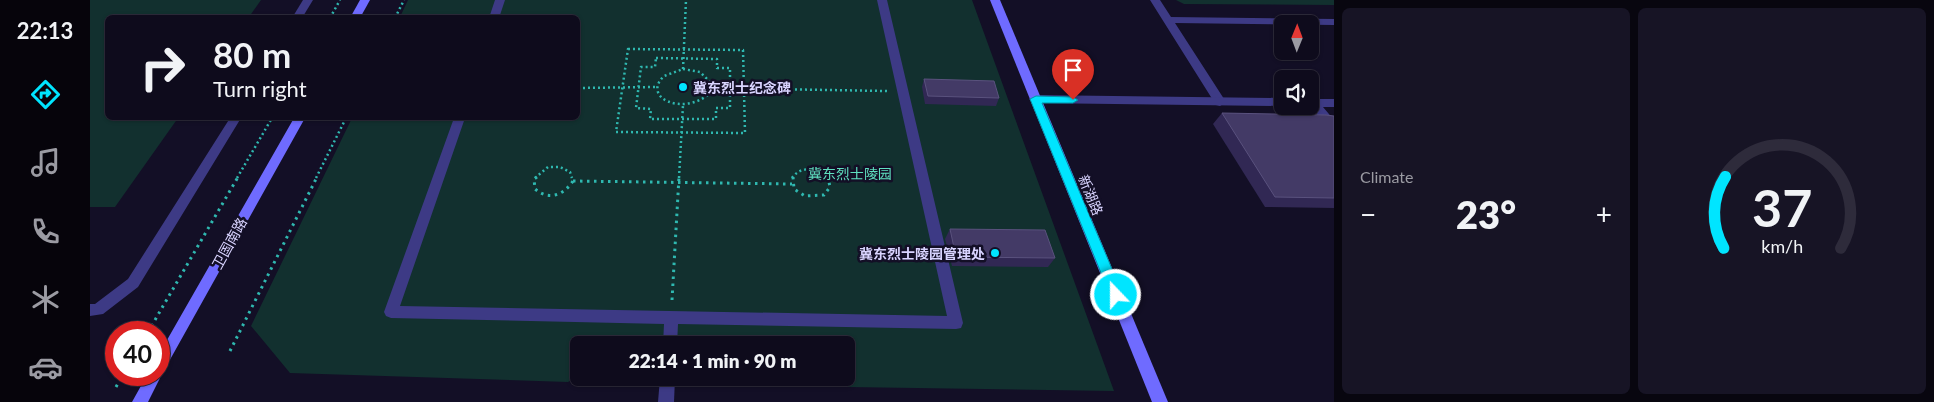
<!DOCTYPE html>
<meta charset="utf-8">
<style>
:root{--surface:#0e0b1c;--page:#171425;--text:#f1f3f6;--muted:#9b9ba3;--line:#2e2b3b;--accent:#00e5ff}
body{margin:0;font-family:Lato,"Noto Sans SC",sans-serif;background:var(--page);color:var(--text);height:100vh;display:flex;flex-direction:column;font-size:19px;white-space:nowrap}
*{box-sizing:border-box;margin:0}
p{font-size:16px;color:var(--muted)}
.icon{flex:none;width:28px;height:28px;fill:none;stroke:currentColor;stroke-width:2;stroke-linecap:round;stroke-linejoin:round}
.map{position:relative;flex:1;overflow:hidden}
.panel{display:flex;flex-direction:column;gap:8px;padding:8px;background:#08060f;width:600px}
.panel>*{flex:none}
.banner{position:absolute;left:15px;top:15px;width:475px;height:105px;border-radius:8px;box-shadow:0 1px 4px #0004,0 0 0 1px var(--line);background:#0e0b1c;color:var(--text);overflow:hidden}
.needle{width:32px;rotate:1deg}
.fabs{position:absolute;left:1184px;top:15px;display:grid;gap:10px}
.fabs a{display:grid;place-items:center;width:45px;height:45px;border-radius:8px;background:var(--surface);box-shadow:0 1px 4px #0004,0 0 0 1px var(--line);font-size:25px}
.speed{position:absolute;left:15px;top:321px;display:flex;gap:10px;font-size:25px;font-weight:700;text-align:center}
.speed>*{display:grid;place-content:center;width:65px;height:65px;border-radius:50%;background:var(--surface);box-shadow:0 1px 4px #0004,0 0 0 1px var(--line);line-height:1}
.speed .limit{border:8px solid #d22;background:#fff;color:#111}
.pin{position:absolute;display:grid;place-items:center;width:42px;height:42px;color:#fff;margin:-51px -21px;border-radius:50% 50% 50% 0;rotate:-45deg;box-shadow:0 0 5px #0007}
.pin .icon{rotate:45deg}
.me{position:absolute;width:55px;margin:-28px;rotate:338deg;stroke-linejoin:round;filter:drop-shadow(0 0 4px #0008)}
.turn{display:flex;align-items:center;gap:18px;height:105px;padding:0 25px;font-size:22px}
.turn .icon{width:65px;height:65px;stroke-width:2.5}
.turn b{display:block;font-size:35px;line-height:42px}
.big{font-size:38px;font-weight:800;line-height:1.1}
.panel .widget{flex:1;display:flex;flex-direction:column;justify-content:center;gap:8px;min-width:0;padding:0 18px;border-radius:8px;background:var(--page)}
.panel .dial{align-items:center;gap:0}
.dial svg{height:130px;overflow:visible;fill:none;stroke:var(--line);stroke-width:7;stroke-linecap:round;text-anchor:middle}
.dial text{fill:var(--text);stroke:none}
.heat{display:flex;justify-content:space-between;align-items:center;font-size:28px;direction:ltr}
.panel .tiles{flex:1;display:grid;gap:8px;grid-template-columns:repeat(2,1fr)}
.trip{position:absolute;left:480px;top:336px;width:285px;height:50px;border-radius:8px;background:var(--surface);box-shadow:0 1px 4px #0004,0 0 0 1px var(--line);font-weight:800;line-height:50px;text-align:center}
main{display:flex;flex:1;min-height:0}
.tabs{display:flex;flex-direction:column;width:90px;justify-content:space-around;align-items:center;background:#06040b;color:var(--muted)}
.tabs .icon{width:35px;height:35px}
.tabs .active{color:var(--accent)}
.tabs b{font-size:22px;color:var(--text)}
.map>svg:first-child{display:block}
</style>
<main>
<nav class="tabs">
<b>22:13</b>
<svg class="icon active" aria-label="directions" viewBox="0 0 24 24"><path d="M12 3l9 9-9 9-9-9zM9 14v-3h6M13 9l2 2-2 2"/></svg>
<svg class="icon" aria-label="music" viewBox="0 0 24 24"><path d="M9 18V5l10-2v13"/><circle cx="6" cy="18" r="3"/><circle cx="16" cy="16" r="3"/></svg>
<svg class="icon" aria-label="phone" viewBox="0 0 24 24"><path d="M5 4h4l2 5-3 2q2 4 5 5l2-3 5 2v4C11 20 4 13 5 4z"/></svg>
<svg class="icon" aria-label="climate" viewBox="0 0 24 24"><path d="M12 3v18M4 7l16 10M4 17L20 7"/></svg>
<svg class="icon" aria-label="car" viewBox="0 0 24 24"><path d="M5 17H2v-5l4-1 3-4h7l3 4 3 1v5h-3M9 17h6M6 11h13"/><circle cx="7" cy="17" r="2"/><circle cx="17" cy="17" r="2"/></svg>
</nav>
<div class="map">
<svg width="1244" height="402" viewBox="0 0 1244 402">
<rect width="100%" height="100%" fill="#130f26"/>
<!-- green -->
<g fill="#12302f">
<polygon points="0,0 171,0 159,17 18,18 18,118 88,118 25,207 0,207"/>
<polygon points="318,0 882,0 1024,391 690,386 677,378 756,378 756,345 489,345 489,375 478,382 200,373 161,326 262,118 488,118 488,18 310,17"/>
<polygon points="1086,0 1244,0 1244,5 1094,4"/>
</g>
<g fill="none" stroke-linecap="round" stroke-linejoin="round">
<!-- path-far1 -->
<g stroke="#2fb8b0" stroke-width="2.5" stroke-dasharray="2 3" stroke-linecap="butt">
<polyline points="240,18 250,0"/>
<polyline points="305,18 314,0"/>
<polygon points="538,49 653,50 655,133 526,132"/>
<polygon points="566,58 627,59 627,68 640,68 640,108 626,108 626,119 560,119 561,109 546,108 551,67 565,67"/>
<path d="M593,69l17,3 10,10 -1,12c-26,22 -68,4 -45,-18z"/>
<polyline points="593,69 596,0"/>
<polyline points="488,88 567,87"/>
<polyline points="620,88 797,91"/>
<polyline points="147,178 182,118"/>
<polyline points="226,178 256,118"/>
<polyline points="445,178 458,167 470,167 480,172 482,178"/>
<polyline points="589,178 593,105"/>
<path d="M702,178c10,-14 26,-9 37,0"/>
</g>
<!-- path -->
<g stroke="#2fb8b0" stroke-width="3" stroke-dasharray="2.5 4.5" stroke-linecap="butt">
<path d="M447,177l-3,2 1,10c14,12 29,6 38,-8l-1,-4"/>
<polyline points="703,177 704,189 715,196 734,195 740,187 738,177"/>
<polyline points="483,181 702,184"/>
<polyline points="582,300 589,177"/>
<polyline points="58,332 148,177"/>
<polyline points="140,351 227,177"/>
<polyline points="26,387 33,375"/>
</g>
<!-- lane -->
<g fill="#3d3a85" fill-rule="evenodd">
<polygon points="213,0 223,0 212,18 202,18"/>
<polygon points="405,0 415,0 409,18 399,18"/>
<polygon points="787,0 797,0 873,323 871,328 866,329 588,324 587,345 573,345 574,324 301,318 296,316 294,312 364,118 375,118 310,306 857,316"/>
<polygon points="1060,0 1070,0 1081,17 1244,19 1244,25 1085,23 1136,102 1130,106 1126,105"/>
<polygon points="140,118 151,118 48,287 13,314 0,316 0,304 5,304 38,279"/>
<polygon points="570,378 585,378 584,402 568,402"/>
</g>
<!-- street -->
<g fill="#3d3a85" fill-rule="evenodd">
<polygon points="945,95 1192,98 1192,106 945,103 939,99"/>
<polygon points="1220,99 1244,99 1244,107 1233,107 1244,120 1244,132 1240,131 1221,107 1218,106 1220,106"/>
</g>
<!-- secondary -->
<g fill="#6f6bff" fill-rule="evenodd">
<polygon points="270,0 280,0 270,18 260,18"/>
<polygon points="900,0 910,0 1078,402 1062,402"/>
<polygon points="204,118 215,118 72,374 58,402 42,402 57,375 69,375 69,354"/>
</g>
</g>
<!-- wall -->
<g fill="#312854">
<polygon points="834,79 909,98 906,106 835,104 832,87"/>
<polygon points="1132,113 1244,116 1244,208 1175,207 1123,124"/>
<polygon points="860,229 965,258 958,267 862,266 855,239"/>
</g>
<!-- building -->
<g fill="#433a66" stroke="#5a527e">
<polygon points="834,79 904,81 909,98 838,96"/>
<polygon points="1132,113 1236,115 1244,116 1244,198 1185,197"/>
<polygon points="860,229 955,230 965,258 866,257"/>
</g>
<!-- route -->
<polygon fill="#00e5ff" stroke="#0095a6" points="946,96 983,97 988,100 983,103 952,103 1033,295 1031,299 1022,299 1020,295 940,99"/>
<!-- markers -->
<g fill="#00e5ff" stroke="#130f26" stroke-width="2">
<circle cx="593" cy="87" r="5"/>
<circle cx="905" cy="253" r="5"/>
</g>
<g text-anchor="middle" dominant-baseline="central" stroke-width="5" stroke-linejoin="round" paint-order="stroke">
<!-- poi labels -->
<g font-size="14" font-weight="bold" fill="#d9d4ff" stroke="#130f26" text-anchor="start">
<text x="603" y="87">冀东烈士纪念碑</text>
<text x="895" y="253" text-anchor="end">冀东烈士陵园管理处</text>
</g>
<!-- park labels -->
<g font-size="14" fill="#5fe0c0" stroke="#130f26">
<text x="760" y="173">冀东烈士陵园</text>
</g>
<!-- street labels -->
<g font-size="14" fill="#d9d4ff" stroke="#130f26">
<text transform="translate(1001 195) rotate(68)">新湖路</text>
<text transform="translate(139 243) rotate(-61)">卫国南路</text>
</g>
</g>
</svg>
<div class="fabs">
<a><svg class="needle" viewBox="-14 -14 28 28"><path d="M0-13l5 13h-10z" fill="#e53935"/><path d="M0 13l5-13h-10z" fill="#9b9ba3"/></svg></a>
<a><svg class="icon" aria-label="sound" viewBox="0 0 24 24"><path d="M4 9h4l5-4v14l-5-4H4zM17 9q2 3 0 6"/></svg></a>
</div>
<div class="speed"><div class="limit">40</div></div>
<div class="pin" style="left:983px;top:100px;background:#d93025"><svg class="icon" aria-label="arrive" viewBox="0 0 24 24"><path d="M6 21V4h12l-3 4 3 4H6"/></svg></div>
<svg class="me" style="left:1026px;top:295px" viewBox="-20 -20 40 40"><circle r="17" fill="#00e5ff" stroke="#fff" stroke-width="3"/><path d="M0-11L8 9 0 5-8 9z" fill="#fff"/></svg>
<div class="trip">22:14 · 1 min · 90 m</div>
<div class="banner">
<div class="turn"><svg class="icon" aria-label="right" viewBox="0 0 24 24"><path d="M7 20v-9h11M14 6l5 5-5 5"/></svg><div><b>80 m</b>Turn right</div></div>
</div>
</div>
<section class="panel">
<div class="tiles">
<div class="widget"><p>Climate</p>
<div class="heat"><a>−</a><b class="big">23°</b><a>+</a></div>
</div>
<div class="widget dial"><svg viewBox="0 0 100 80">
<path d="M14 69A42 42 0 1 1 86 69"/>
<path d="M14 69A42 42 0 0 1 15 25" stroke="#00e5ff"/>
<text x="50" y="56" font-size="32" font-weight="700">37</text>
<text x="50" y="72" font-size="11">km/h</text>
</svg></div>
</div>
</section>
</main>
